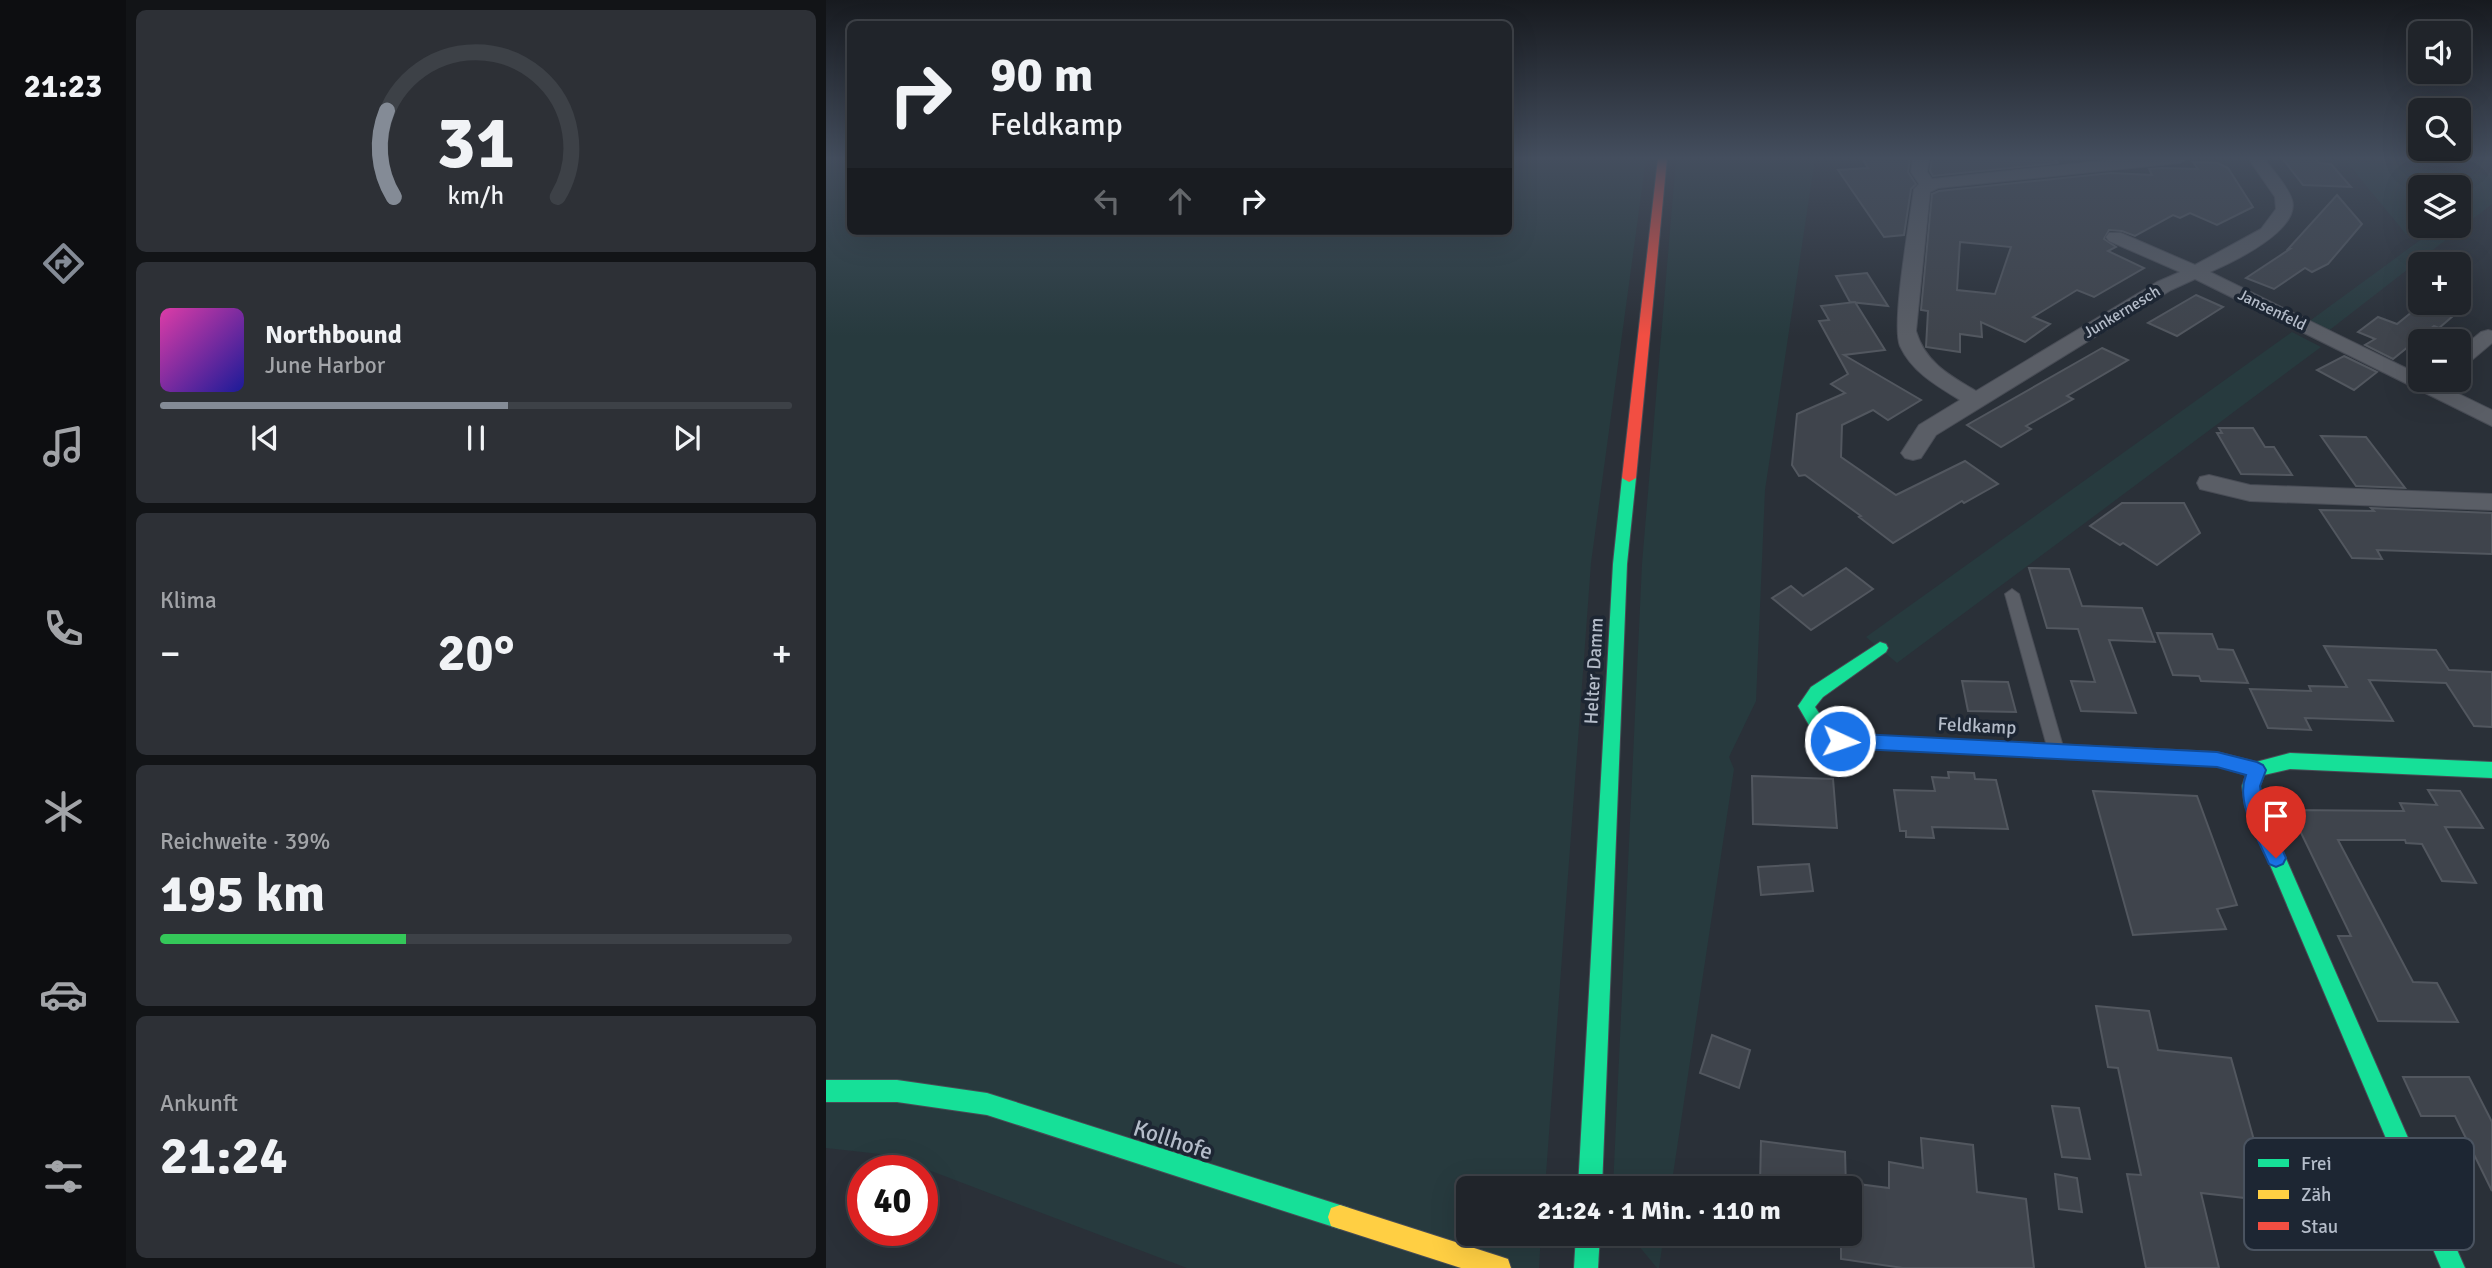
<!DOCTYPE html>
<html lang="de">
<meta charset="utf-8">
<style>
:root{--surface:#20242a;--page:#2d3036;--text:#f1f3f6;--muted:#a2a4a8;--line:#3d4147;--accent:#848b96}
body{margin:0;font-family:Signika,sans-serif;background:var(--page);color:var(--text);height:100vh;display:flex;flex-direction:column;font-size:26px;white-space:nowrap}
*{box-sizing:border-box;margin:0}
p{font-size:23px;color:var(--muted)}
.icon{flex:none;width:38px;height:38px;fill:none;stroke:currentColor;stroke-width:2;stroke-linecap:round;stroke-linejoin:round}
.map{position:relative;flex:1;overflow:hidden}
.side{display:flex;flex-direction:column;gap:10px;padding:10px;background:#121417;width:700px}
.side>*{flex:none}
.guide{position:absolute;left:21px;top:21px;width:665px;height:214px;border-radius:10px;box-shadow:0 7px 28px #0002,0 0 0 2px var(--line);background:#20242a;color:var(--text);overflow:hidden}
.fabs{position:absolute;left:1582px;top:21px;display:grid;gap:14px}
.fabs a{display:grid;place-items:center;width:63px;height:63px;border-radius:10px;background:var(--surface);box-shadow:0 7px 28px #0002,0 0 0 2px var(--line);font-size:35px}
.speed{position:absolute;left:21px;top:1155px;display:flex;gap:14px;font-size:35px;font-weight:700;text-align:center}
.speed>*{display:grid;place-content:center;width:91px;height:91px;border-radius:50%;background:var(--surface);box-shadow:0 7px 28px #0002,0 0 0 2px var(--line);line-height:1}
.speed .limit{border:10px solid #d22;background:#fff;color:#111}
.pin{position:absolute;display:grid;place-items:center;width:60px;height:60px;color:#fff;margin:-72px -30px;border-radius:50% 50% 50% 0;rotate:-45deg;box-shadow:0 0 7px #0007}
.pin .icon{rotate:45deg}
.me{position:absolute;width:77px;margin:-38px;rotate:93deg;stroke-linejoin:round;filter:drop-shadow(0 0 5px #0008)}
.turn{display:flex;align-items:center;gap:24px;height:147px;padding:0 28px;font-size:32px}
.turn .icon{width:91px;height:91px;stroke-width:2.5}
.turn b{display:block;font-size:49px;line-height:60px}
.lanes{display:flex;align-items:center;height:66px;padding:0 28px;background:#0003;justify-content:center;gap:35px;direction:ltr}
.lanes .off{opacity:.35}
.big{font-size:52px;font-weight:700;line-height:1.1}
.side .card{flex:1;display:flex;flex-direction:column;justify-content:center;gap:10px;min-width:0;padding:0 24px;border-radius:10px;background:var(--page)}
.side .dial{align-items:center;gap:0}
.dial svg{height:182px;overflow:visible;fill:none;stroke:var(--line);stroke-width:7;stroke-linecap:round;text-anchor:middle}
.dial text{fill:var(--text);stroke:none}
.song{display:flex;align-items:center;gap:21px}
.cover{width:84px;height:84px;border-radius:10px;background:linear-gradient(135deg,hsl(320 70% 55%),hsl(240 70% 35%))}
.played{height:7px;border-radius:4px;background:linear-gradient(90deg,var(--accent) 55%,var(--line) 55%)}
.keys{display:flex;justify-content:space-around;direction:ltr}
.heat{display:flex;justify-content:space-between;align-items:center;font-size:38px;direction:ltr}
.charge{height:10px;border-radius:5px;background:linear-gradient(90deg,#34c759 39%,var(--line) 0)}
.trip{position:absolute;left:630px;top:1176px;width:406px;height:70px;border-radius:10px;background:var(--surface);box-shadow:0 7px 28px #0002,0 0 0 2px var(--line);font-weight:700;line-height:70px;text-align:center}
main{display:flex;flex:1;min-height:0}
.dock{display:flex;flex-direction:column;width:126px;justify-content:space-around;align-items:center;background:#0d0e11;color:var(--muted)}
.dock .icon{width:49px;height:49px}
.dock .current{color:var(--accent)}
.dock b{font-size:32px;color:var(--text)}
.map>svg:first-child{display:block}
</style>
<main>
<nav class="dock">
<b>21:23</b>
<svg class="icon current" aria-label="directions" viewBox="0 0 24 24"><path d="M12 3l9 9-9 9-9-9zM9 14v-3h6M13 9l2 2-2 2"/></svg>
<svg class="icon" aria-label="music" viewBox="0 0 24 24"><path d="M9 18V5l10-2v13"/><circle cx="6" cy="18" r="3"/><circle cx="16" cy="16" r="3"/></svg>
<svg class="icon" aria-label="phone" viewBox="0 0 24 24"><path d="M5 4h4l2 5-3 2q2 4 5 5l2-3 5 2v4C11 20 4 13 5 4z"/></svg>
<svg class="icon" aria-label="climate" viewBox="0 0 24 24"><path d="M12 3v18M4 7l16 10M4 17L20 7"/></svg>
<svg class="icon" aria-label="car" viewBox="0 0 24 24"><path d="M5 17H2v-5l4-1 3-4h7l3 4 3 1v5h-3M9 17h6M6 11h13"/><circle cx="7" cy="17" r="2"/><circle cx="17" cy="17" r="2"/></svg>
<svg class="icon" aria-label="filters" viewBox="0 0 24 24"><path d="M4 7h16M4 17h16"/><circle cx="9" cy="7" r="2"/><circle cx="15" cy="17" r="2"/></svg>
</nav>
<section class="side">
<div class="card dial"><svg viewBox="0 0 100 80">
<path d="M14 69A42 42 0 1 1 86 69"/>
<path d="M14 69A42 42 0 0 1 11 31" stroke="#848b96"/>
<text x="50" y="56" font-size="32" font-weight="700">31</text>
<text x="50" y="72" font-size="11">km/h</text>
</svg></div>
<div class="card">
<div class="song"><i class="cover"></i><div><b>Northbound</b><p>June Harbor</p></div></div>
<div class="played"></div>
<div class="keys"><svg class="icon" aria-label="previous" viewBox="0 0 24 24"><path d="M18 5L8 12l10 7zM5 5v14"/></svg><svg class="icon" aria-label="pause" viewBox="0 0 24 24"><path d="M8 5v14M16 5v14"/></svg><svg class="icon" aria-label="next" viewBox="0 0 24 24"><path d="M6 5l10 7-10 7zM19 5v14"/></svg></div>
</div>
<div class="card"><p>Klima</p>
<div class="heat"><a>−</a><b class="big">20°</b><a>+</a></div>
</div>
<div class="card"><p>Reichweite · 39%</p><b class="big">195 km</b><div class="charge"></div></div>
<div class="card"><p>Ankunft</p><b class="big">21:24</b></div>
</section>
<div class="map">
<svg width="1666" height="1268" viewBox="0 0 1666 1268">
<rect width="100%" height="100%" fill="#2a3038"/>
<!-- green -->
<g fill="#273a3e" fill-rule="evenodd">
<polygon points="0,159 24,159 24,231 682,231 683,159 820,159 765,563 719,1188 642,1188 642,1234 715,1234 713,1268 361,1268 63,1155 0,1148"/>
<polygon points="850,159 989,159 939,490 930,701 903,757 908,769 845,1188 787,1188 816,564"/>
<path d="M1519,160l147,16v28l-165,128 -20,-9 116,-85 -17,-4zM1594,187h39v39h-39z"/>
<polygon points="1466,332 1495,347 1071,663 1040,637"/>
<polygon points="803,1234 838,1234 833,1268 831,1268"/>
</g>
<!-- building -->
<g fill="#3f444c" stroke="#52575f" stroke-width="2" fill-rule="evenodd">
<polygon points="1036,158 1084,158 1082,172 1090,184 1085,189 1078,235 1058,237 1012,170 1042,168"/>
<polygon points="1106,158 1229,158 1232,163 1107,176 1104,171"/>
<polygon points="1456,158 1489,158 1493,163 1505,164 1525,187 1477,185"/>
<path d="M1367,162l25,1 10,5 25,39 -36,18 -27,-12 -10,5 -7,-3 -38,21 -13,-5 -13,-1 -5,9 12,8 -8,4 36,17 -50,29 -17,-7 -44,27 17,7 -25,18 -44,-20 1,15 -22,-3v18l-34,-5 2,-36 -7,-1 11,-116 7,-3 172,-18 41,2 -3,-6 13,-1 36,1zM1134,242l51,5 -16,47 -38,-4z"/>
<polygon points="1511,195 1536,224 1502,264 1486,272 1479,268 1448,289 1420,278 1464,249 1462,249"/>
<polygon points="1041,273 1062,306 1024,302 1010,276"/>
<polygon points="1370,295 1397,307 1351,336 1322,323"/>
<polygon points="1029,302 1059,350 1018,355 1095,400 1062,420 1047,410 1016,425 1015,457 1070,495 1139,461 1172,484 1138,503 1136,501 1067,543 1033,517 1035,516 979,475 973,476 966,465 971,414 1019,393 1005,384 1022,374 993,321 1003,320 995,306"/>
<polygon points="1597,303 1642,303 1613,328 1608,326 1567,359 1539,345 1549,339 1532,332 1552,317 1571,324"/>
<polygon points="1276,348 1302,360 1241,396 1247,399 1200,426 1205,429 1175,447 1141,425"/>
<polygon points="1518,356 1551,372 1528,390 1491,370"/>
<polygon points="1393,428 1427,428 1439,447 1448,447 1466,475 1415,474 1391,433 1396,433"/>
<polygon points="1495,436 1540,437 1579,488 1530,486"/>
<polygon points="1296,503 1358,503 1374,533 1331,565 1297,543 1294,545 1264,526"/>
<polygon points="1545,508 1666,513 1666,554 1551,550 1556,559 1526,558 1494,510 1548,511"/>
<polygon points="1020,568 1047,589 985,630 946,598 965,586 977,596"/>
<polygon points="1203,568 1243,569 1256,606 1316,608 1329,642 1283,640 1310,713 1255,711 1245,681 1269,682 1252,629 1221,628"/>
<polygon points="1331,633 1386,634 1392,649 1407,650 1422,683 1375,681 1373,676 1347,675"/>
<polygon points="1498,646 1610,650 1623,670 1666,672 1666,727 1648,726 1620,683 1543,680 1567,721 1479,718 1485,730 1442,728 1424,689 1485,691 1483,686 1521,687"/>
<polygon points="1136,681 1182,682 1190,712 1142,711"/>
<polygon points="1122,772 1148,773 1149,779 1170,780 1182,829 1106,827 1108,838 1080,837 1080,831 1074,831 1068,790 1109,791 1106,777 1123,778"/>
<polygon points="926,776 1007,779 1011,828 927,824"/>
<polygon points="1602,790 1634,791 1657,828 1619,827 1650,883 1616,881 1596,844 1580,843 1579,840 1512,840 1587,982 1611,983 1632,1022 1552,1021 1512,936 1525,936 1464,810 1578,811 1574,803 1611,805"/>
<polygon points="1267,791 1371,796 1411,905 1391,909 1400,929 1307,935"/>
<polygon points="983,864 987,891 935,895 932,867"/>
<polygon points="1270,1006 1323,1011 1332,1050 1405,1058 1445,1201 1375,1193 1393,1268 1320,1268 1301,1174 1315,1175 1292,1068 1282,1067"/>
<polygon points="886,1035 924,1050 913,1088 874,1073"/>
<polygon points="1577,1077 1643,1077 1666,1122 1666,1191 1629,1116 1595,1116"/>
<polygon points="1226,1106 1253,1108 1264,1159 1236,1157"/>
<polygon points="1095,1138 1147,1145 1151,1192 1200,1199 1208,1268 1077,1268 1015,1259 1015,1234 1024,1234 1024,1183 1063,1188 1063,1162 1097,1168"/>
<polygon points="935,1141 1019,1152 1020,1188 946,1188 946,1186 934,1184"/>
<polygon points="1229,1174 1251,1178 1256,1212 1233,1209"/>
</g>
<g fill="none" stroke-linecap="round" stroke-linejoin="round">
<!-- lane casing -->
<g stroke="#484c55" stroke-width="2">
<polygon id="lane" points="1186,589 1193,594 1238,750 1235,755 1230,757 1225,755 1222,750 1179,594"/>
</g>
<!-- street casing -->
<g stroke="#484c55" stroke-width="2">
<g id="street">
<path d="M1087,158h16l-2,14 5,7 196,-21h60l-8,5 -242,25 -8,4 -14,139c9,31 33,44 60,60l181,-109 23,-10 -71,-31 -3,-4 3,-4h12l74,32 66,-36 15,-20 -1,-12 -27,-39h16c9,13 24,28 28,42 9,30 -59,62 -82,72l210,103v5h10l62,30v16l-297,-147 -24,11 -235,145 -15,23 -8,2 -8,-2 -4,-5 18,-28 41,-25c-23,-14 -48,-28 -60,-54 -9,-22 10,-127 14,-157l5,-5 -8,-12z"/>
<polygon points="1662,330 1666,331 1666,343 1640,365 1633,367 1633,350 1655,332"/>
<polygon points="1383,475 1424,485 1666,494 1666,510 1424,501 1374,489 1371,483 1374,477"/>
</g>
</g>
<!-- fast casing -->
<g stroke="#484c55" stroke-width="2">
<g id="fast">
<polygon points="803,474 810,478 801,564 776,1188 752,1188 787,564 796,478"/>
<polygon points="1054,642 1060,644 1062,648 1060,652 997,697 989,707 999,722 1016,734 1391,752 1430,762 1464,753 1666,762 1666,778 1464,769 1438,775 1434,786 1437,806 1639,1268 1615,1268 1419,806 1416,786 1420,775 1391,766 1008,746 987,732 972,706 985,687"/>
<polygon points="0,1080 71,1080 161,1093 514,1205 523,1208 526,1217 523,1226 514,1229 161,1115 71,1102 0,1102"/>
<polygon points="750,1234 774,1234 772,1268 748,1268"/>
</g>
</g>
<!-- slow casing -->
<g stroke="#484c55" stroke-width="2">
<polygon id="slow" points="514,1205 673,1256 682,1259 685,1268 635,1268 514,1229 505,1226 502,1217 505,1208"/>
</g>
<!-- jam casing -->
<g stroke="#484c55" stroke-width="2">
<polygon id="jam" points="832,158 841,158 810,478 803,482 796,478"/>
</g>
<!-- lane -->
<use href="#lane" fill="#5a5e66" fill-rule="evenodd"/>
<!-- street -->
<use href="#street" fill="#5a5e66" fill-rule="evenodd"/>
<!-- fast -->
<use href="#fast" fill="#16e098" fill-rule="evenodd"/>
<!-- slow -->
<use href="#slow" fill="#ffcf43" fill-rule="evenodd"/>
<!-- jam -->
<use href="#jam" fill="#f24e42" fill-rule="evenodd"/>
</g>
<!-- sky -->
<linearGradient id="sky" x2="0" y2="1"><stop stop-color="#171a1f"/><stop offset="0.47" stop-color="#444e5e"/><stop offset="1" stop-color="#444e5e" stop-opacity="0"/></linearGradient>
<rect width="1666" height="336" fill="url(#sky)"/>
<!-- route -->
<path fill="#1a73e8" stroke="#114b97" stroke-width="2" d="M1014,733l377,19 40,10 6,3 3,5 -6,16 3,20 23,52 -3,6 -7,3 -7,-3c-11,-26 -34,-62 -23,-89l-29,-8 -377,-19 -6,-2 -2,-5 2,-6z"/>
<g text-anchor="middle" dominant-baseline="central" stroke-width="7" stroke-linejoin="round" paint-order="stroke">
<!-- far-street labels -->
<g font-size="16" fill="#b4bcc9" stroke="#1d2633">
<text transform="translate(1446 310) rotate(26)">Jansenfeld</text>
<text transform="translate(1296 312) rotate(-31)">Junkernesch</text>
</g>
<!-- street labels -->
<g font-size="19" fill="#b4bcc9" stroke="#1d2633">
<text transform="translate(768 671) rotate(-87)">Helter Damm</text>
<text transform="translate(1151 726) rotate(3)">Feldkamp</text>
</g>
<!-- near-street labels -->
<g font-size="23" fill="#b4bcc9" stroke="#1d2633">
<text transform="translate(347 1140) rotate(18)">Kollhofe</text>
</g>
</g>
<!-- legend -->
<rect x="1418" y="1138" width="230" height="112" rx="10" fill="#1d2633" stroke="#4a5360" stroke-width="2"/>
<rect x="1432" y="1159" width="31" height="8" fill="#16e098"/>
<rect x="1432" y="1190" width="31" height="9" fill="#ffcf43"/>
<rect x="1432" y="1222" width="31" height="8" fill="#f24e42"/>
<g font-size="19" fill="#b4bcc9">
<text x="1475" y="1170">Frei</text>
<text x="1475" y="1201">Zäh</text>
<text x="1475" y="1233">Stau</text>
</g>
</svg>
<div class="fabs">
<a><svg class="icon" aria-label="sound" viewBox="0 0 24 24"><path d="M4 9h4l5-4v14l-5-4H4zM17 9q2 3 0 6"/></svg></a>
<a><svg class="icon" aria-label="search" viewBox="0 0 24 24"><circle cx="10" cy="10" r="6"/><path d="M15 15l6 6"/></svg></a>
<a><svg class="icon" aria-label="layers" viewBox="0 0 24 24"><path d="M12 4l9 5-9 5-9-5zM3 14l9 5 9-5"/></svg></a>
<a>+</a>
<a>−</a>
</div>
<div class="speed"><div class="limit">40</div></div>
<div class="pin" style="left:1450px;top:858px;background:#d93025"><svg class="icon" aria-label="arrive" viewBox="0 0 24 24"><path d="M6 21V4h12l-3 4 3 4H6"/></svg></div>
<svg class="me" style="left:1014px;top:741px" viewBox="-20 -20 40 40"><circle r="17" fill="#1a73e8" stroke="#fff" stroke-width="3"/><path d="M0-11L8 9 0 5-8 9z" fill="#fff"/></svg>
<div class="trip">21:24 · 1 Min. · 110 m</div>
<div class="guide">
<div class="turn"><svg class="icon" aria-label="right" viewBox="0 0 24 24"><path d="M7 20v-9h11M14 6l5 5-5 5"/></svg><div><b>90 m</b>Feldkamp</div></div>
<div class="lanes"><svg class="icon off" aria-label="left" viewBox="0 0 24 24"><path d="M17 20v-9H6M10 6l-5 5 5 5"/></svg><svg class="icon off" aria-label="ahead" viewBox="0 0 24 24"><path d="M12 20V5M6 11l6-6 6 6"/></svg><svg class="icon" aria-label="right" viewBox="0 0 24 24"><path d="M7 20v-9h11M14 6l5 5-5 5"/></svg></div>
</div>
</div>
</main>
